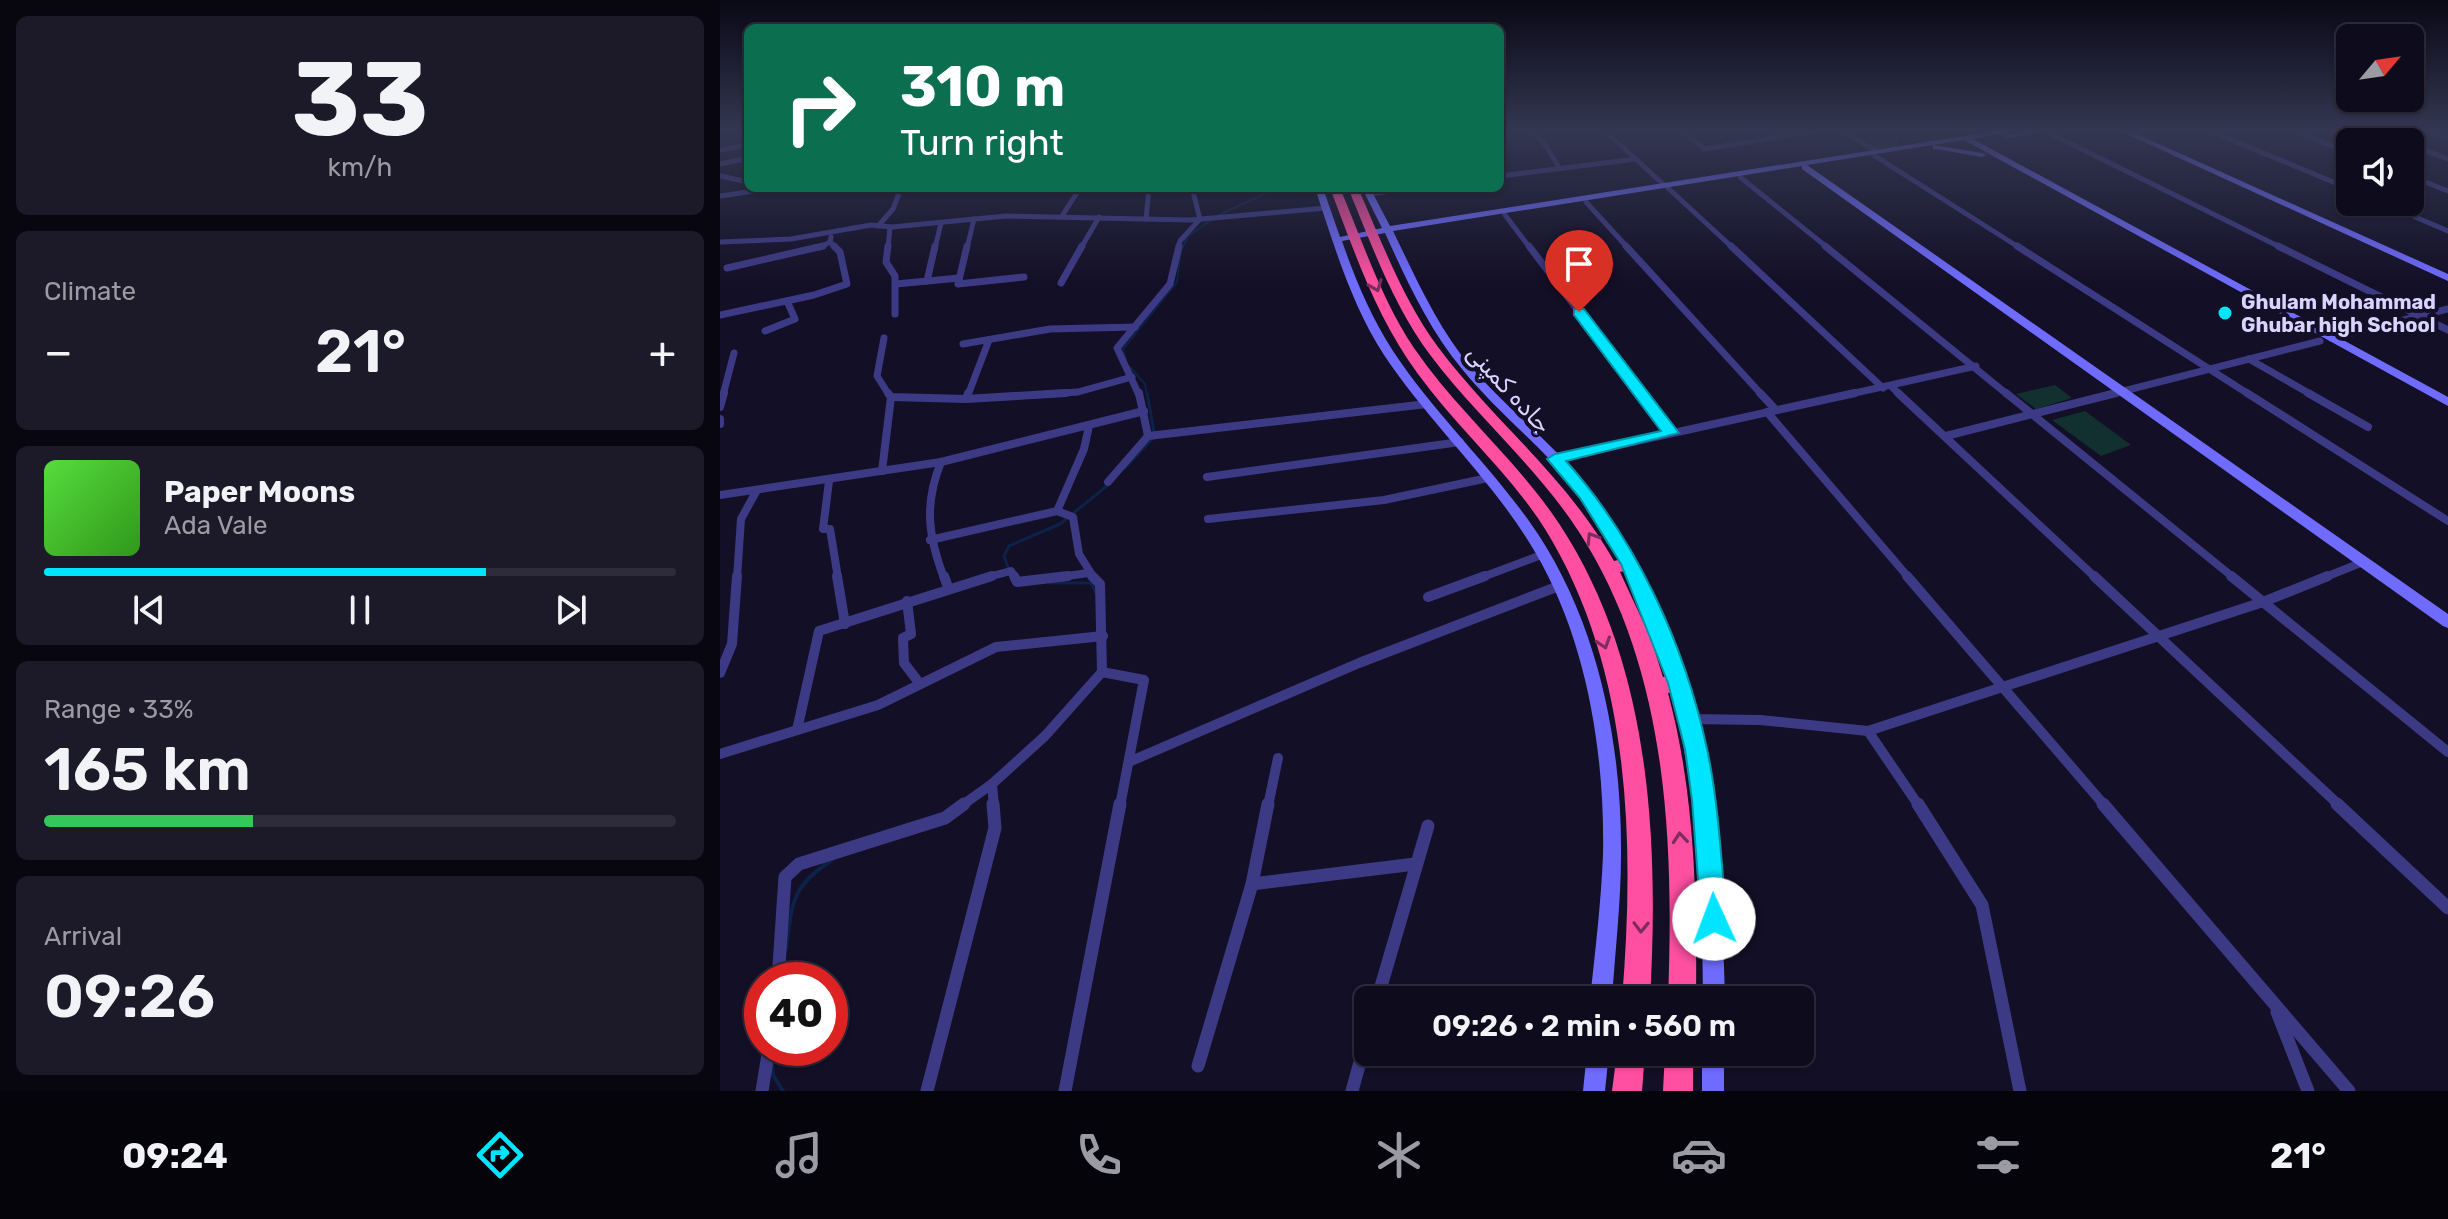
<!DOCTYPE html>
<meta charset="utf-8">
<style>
:root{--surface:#0e0b1c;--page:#1c1929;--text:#f1f3f6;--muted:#9b9ba3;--line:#2e2b3b;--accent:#00e5ff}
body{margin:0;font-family:Rubik,Cairo,sans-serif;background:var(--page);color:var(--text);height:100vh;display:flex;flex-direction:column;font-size:30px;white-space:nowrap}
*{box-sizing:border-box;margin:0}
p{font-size:26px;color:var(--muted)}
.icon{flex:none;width:44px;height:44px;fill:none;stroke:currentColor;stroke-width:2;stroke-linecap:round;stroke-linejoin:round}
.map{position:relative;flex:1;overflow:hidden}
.details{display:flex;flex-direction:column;gap:16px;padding:16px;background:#08060f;width:720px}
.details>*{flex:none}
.hud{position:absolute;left:24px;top:24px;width:760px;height:168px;border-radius:12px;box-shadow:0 2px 6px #0004,0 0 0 2px var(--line);background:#0b6e4f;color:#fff;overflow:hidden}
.needle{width:52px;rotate:61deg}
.fabs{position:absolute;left:1616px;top:24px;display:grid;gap:16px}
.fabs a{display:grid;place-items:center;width:88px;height:88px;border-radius:12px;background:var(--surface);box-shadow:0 2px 6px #0004,0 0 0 2px var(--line);font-size:40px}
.speed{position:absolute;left:24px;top:962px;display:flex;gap:16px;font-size:40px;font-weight:700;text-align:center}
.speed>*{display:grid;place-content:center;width:104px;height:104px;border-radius:50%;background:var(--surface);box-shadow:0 2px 6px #0004,0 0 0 2px var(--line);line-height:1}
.speed .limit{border:12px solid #d22;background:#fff;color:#111}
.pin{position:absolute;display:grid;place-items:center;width:68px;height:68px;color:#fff;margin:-82px -34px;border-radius:50% 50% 50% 0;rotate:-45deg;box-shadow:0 0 8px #0007}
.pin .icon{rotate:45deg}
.me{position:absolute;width:88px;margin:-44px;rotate:358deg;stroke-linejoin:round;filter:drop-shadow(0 0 6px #0008)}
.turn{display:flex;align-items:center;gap:28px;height:168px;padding:0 24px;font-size:36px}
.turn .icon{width:104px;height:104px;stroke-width:2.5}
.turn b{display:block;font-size:56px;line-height:68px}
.big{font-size:60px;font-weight:600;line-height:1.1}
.details .widget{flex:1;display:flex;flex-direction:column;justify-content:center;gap:12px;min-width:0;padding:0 28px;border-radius:12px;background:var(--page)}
.details .dial{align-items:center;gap:0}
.dial b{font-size:104px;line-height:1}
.song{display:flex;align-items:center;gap:24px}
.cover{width:96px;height:96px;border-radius:12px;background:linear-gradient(135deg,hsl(110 70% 55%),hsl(110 70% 35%))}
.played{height:8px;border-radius:4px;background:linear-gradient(90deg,var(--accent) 70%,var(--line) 70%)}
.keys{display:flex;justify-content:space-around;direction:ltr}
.heat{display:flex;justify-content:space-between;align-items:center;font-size:44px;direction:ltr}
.charge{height:12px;border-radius:6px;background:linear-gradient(90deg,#34c759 33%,var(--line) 0)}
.trip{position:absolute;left:634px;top:986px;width:460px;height:80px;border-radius:12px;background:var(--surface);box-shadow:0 2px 6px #0004,0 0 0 2px var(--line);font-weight:600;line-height:80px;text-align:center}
.dock{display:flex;height:128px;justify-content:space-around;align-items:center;background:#06040b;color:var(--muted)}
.dock .icon{width:56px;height:56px}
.dock .current{color:var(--accent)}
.dock b{font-size:36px;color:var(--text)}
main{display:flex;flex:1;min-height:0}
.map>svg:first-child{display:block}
</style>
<main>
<section class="details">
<div class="widget dial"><b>33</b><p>km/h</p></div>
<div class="widget"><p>Climate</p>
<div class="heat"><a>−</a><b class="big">21°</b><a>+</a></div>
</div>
<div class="widget">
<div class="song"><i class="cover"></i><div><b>Paper Moons</b><p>Ada Vale</p></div></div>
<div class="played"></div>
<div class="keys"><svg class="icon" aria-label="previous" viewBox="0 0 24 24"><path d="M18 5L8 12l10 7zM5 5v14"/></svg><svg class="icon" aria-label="pause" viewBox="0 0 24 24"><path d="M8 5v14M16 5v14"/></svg><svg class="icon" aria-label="next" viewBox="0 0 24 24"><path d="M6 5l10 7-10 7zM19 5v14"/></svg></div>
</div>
<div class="widget"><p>Range · 33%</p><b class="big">165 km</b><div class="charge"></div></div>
<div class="widget"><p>Arrival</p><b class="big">09:26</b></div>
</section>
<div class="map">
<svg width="1728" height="1091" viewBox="0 0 1728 1091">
<rect width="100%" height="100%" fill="#130f26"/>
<!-- green -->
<g fill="#12302f">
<polygon points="1127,130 1176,130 1179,146 1159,149"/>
<polygon points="1335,385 1352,398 1316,409 1296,394"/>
<polygon points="1365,411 1411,445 1381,456 1332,420"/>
</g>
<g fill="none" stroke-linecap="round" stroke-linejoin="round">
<!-- stream-far2 -->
<g stroke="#0c2248" stroke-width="2">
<polyline points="499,215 557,188"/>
<polyline points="406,361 403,349 457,282 461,250 468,236 493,219"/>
<polyline points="410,367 425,384 427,395"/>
</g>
<!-- stream-far1 -->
<g stroke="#0c2248" stroke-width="3">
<polyline points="427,393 434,432"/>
<polyline points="405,468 432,439"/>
<polyline points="289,570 284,556 289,546 340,524 388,485"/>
<polyline points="330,583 371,583 376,593"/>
</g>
<!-- stream -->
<g stroke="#0c2248" stroke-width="4">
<path d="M66,949c6,-45 5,-63 46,-89"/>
<polyline points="52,1064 53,1075 63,1091"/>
</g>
<!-- street-far4 -->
<g stroke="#3d3a85" stroke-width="5">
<polyline points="810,130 825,144 838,166"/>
<polyline points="884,130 943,184"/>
<polyline points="961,130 985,149 1101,130"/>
<polyline points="1122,130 1156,151"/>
<polyline points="1323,130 1562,248"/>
<polyline points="1488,130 1630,189"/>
<polyline points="1571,130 1630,153"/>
<polyline points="1648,130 1681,142"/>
<polyline points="1701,130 1728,138"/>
<polyline points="1690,145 1728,159"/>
<polyline points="0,150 28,145"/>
<polyline points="1155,156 1300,248"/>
<polyline points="0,164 28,158"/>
<polyline points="0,176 28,182"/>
<polyline points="780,176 916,159"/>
<polyline points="1690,176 1728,191"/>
<polyline points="1020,177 1108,248"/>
<polyline points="106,188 132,188"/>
<polyline points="472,188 480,219"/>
<polyline points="948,188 1013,248"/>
<polyline points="650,194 693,188"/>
<polyline points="0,196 54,188"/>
<polyline points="866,202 908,248"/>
<polyline points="1660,202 1728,231"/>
<polyline points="785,215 810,248"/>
<polyline points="342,216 360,188"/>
<polyline points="426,219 429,188"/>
<polyline points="158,226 173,209 181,188"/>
<polyline points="0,242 71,239 151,225 172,227 286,216 470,220 606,208"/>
<polyline points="110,242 116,248"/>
<polyline points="99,248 110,242 111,237"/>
<polyline points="168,248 170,227"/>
<polyline points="215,248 221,223"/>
<polyline points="247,248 254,219"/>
<polyline points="361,248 379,217"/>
<polyline points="458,248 460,241 480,219"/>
</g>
<!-- street-far3 -->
<g stroke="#3d3a85" stroke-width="7">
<polyline points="168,246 166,262 175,276 175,314"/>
<polyline points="247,246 238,284 304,277"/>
<polyline points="809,246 922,395"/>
<polyline points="906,246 1042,395"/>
<polyline points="1011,246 1163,388"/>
<polyline points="1105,246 1288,395"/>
<polyline points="1297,246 1530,395"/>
<polyline points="1558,246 1728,330"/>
<polyline points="7,268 103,246"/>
<polyline points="207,281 215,246"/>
<polyline points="341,283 362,246"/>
<polyline points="176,284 239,278"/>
<polyline points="0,315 94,295 127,284 120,252 114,246"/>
<polyline points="45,331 75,319 67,301"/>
<polyline points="164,338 157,376 169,395"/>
<polyline points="1611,338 1728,309"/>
<polyline points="243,344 330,329 415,327"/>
<polyline points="1529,359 1592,395"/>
<polyline points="1171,386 1180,395"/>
<polyline points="3,395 14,353"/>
<polyline points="248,395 269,340"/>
<polyline points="314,395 358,392 412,377"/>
<polyline points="419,395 397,348 450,284 459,246"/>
<polyline points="1126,395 1256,366"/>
<polyline points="1388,395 1600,341"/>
</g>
<!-- street-far2 -->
<g stroke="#3d3a85" stroke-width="8">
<polyline points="168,393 171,397 246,399 346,393"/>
<polyline points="419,393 428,436"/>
<polyline points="920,393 951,433"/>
<polyline points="1040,393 1056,410"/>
<polyline points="1178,393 1376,578"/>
<polyline points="1286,393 1514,578"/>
<polyline points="1527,393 1728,521"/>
<polyline points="1588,393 1648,427"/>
<polyline points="246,399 248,393"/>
<polyline points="0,407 4,393"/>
<polyline points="1047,412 1189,578"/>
<polyline points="0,419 0,424"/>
<polyline points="1226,436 1396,393"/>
<polyline points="835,459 1135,393"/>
<path d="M221,462c-17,42 -13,74 3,116"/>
<polyline points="162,471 171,397"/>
<polyline points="487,477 740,442"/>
<polyline points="109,481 103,529 110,529 118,578"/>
<polyline points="388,482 428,436 707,404"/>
<polyline points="0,495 221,462 424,411"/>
<polyline points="337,511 364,449 369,426"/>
<polyline points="488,519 664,500 768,478"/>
<polyline points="210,540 337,511 353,517 359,554 374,578"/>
<polyline points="17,578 21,519 37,490"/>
<polyline points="264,578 291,571 295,578"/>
<polyline points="334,578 368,573"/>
<polyline points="760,578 824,554"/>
<polyline points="1603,578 1643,562"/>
</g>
<!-- street-far1 -->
<g stroke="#3d3a85" stroke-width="10">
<polyline points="117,576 125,624"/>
<polyline points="224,576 228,587"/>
<polyline points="294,576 297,582 348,576"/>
<polyline points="372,576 380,584 382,672 424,680 400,806"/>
<polyline points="1187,576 1385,806"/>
<polyline points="1374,576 1620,806"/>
<polyline points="1511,576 1728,752"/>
<polyline points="708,597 765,576"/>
<polyline points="187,601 191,634 183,638 184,663 200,684"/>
<polyline points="0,673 12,644 17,576"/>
<polyline points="969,719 1040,720 1148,731 1543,602 1608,576"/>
<polyline points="77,730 99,631 272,576"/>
<polyline points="1148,731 1199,806"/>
<polyline points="0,754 158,705 276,647 383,636"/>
<polyline points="411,761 639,663 839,586"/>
<polyline points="241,806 272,784"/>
<polyline points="274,806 272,784 325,736 382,672"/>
<polyline points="548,806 558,758"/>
</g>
<!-- street -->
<g stroke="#3d3a85" stroke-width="13">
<polyline points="1198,804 1262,905 1300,1091"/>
<polyline points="1383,804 1629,1091"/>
<polyline points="1617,804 1728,908"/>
<polyline points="532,884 695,864"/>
<polyline points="58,980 65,877 79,864 225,818 244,804"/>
<polyline points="657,1000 708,826"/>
<polyline points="1557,1012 1588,1091"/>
<polyline points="478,1066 532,884 548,804"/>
<polyline points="42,1091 49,1048"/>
<polyline points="207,1091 275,828 273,804"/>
<polyline points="345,1091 400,804"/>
<polyline points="632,1091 648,1033"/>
</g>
<!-- secondary -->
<g fill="#6f6bff" fill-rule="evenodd">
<path d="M1282,130h17l-46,9 475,258v9l-484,-266 -157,25 641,449v14l-5,-2 -641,-457v-3l-409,65c23,47 44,96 78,136 37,43 83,77 118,122 114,146 132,333 136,511h-22c-1,-176 -15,-355 -121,-503 -35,-47 -83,-82 -120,-128 -34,-41 -55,-88 -77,-136l-43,8c13,38 29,76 51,110 40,61 94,111 136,170 68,95 93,219 92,334 0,48 -6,97 -9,145h-22c5,-48 11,-96 13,-145 2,-101 -16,-215 -68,-303 -42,-72 -105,-128 -151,-197 -33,-51 -50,-110 -69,-167h8l17,49 42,-9 -20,-40h8l20,38z"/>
<polygon points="1311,130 1327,130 1288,138 1284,136"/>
<polygon points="1398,130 1408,130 1728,274 1728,281"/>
<polygon points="1213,145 1262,153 1266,155 1262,157 1216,149 1213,149"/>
<polygon points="867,1052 889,1052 885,1091 863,1091"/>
<rect x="982" y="1052" width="22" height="39"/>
</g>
<!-- highway -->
<g fill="#ff4fa3" fill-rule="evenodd">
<path d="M610,188h10c23,54 41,111 74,160 43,63 104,113 146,177 91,139 99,315 90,475h-28c13,-158 9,-332 -77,-471 -36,-57 -88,-101 -127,-155 -42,-57 -63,-121 -88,-186z"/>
<path d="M628,188h10c24,54 45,112 80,159 58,77 127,128 176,214l16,-4 9,6 -3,5 -16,4 31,67 12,38 16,-2 7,2 3,6 -3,6 -18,4c27,100 29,204 28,307h-28c6,-159 0,-331 -89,-468 -42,-65 -102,-115 -148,-176 -38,-50 -59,-111 -83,-168z"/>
<polygon points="897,1052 925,1052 922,1091 892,1091"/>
<polygon points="945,1052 973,1052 973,1091 943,1091"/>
</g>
</g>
<!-- one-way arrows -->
<defs><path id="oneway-chevron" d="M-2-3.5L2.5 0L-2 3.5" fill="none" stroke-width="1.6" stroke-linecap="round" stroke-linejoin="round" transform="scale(2)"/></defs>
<g stroke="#7d2c5e">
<use href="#oneway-chevron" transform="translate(656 286) rotate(68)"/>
<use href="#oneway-chevron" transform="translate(872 538) rotate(-122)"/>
<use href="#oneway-chevron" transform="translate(884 643) rotate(72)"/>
<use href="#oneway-chevron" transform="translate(960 838) rotate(-95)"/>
<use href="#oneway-chevron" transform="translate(921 927) rotate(91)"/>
</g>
<!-- sky -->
<linearGradient id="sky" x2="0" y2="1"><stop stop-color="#0a0815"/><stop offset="0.46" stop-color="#333752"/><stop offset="1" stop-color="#333752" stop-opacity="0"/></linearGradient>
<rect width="1728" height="283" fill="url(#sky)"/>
<!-- route -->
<path fill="#00e5ff" stroke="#0095a6" stroke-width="2" d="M854,309h10l95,124 -113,28c71,79 119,185 141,288 12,56 14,114 20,170l-4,9 -9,4 -9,-4 -4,-9 -9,-119 -7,-51 -17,-66 -47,-119 -41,-66 -33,-39 8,-5 106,-23 -87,-116z"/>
<!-- markers -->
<circle fill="#00e5ff" stroke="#130f26" stroke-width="3" cx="1505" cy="313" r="8"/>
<g text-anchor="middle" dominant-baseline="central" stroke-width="8" stroke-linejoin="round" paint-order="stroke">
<!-- far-poi labels -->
<g font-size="20" font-weight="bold" fill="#d9d4ff" stroke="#130f26" text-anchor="start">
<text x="1521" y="302">Ghulam Mohammad<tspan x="1521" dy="23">Ghubar high School</tspan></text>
</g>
<!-- street labels -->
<g font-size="24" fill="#d9d4ff" stroke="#130f26">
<text transform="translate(789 389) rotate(47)">جاده کمپنی</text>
</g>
</g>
</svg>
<div class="fabs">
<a><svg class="needle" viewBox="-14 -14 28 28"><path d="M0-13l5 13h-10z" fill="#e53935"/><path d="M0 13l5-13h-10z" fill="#9b9ba3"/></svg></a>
<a><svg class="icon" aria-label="sound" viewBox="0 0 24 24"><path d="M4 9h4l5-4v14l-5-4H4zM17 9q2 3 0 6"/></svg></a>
</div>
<div class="speed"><div class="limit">40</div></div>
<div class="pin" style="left:859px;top:312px;background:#d93025"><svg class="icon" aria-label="arrive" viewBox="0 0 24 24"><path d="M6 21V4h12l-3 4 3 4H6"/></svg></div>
<svg class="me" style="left:994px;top:919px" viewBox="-20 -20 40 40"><circle r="19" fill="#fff"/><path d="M0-13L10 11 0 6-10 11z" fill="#00e5ff"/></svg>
<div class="trip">09:26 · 2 min · 560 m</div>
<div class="hud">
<div class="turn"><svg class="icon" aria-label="right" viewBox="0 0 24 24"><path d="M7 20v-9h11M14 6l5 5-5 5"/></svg><div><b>310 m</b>Turn right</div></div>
</div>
</div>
</main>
<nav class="dock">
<b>09:24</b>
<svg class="icon current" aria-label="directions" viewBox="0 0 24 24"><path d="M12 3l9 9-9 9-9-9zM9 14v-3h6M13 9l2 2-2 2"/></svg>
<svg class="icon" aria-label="music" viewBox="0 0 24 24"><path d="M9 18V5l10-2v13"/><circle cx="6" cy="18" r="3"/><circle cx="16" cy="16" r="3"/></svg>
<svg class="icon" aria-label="phone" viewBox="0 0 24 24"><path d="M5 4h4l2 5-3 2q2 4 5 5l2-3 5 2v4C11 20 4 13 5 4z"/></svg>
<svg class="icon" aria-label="climate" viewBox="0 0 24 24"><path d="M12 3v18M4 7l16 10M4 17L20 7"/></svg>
<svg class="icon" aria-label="car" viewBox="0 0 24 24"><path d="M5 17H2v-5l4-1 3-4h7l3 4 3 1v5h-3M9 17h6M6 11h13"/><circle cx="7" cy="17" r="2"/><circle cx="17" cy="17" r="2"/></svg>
<svg class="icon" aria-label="filters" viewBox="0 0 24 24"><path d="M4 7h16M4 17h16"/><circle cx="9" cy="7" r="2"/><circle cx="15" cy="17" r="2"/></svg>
<b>21°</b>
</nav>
